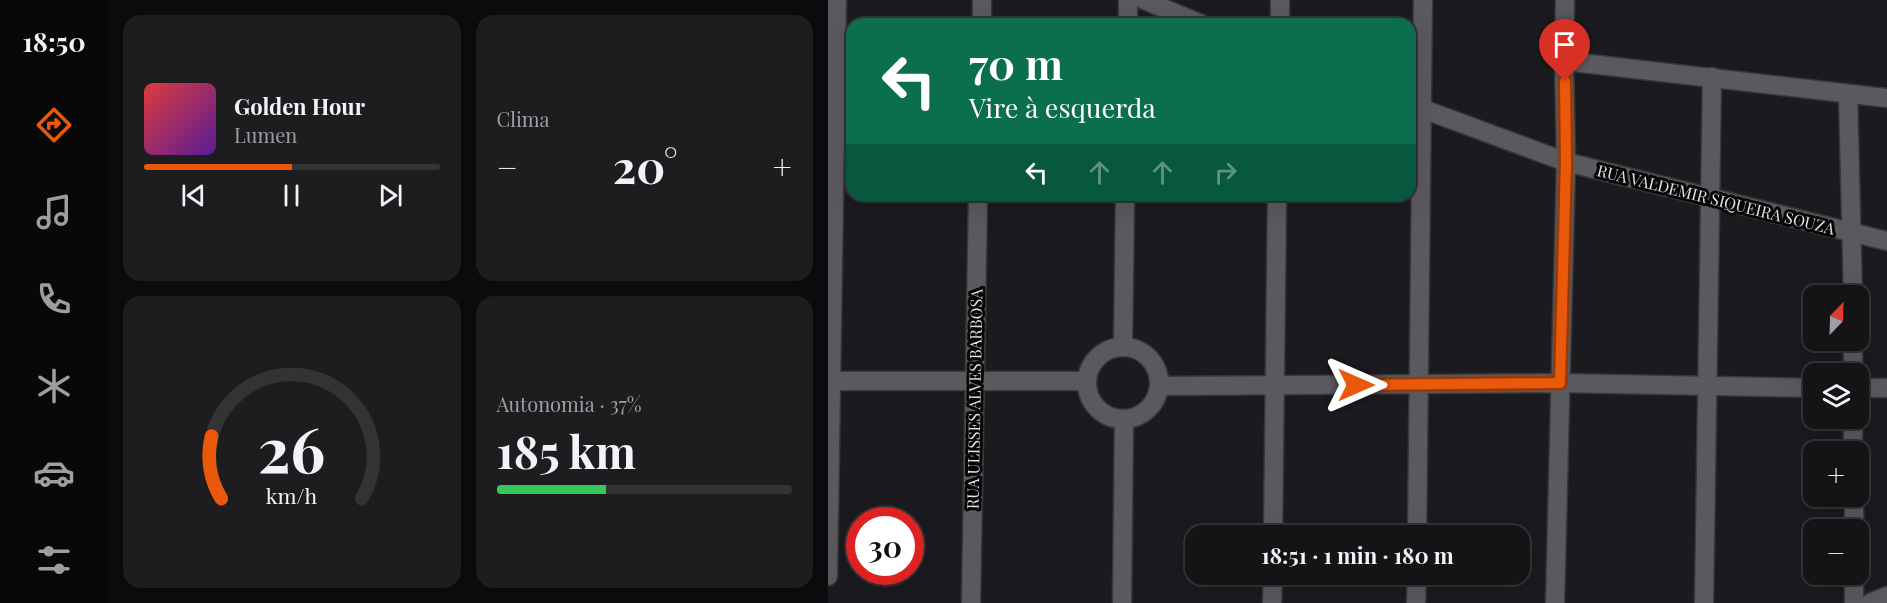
<!DOCTYPE html>
<html lang="pt">
<meta charset="utf-8">
<style>
:root{--surface:#141417;--page:#1d1d20;--text:#f1f3f6;--muted:#9d9ea1;--line:#333336;--accent:#ea580c}
body{margin:0;font-family:"Playfair Display",serif;background:var(--page);color:var(--text);height:100vh;display:flex;flex-direction:column;font-size:22px;white-space:nowrap}
*{box-sizing:border-box;margin:0}
p{font-size:20px;color:var(--muted)}
.icon{flex:none;width:33px;height:33px;fill:none;stroke:currentColor;stroke-width:2;stroke-linecap:round;stroke-linejoin:round}
.map{position:relative;flex:1;overflow:hidden}
.side{display:flex;flex-direction:column;gap:15px;padding:15px;background:#0b0b0d;width:720px}
.side>*{flex:none}
.top-card{position:absolute;left:18px;top:18px;width:570px;height:183px;border-radius:18px;box-shadow:0 6px 24px #0002,0 0 0 2px var(--line);background:#0b6e4f;color:#fff;overflow:hidden}
.needle{width:39px;rotate:23deg}
.buttons{position:absolute;left:975px;top:285px;display:grid;gap:12px}
.buttons a{display:grid;place-items:center;width:66px;height:66px;border-radius:12px;background:var(--surface);box-shadow:0 6px 24px #0002,0 0 0 2px var(--line);font-size:30px}
.speed{position:absolute;left:18px;top:507px;display:flex;gap:12px;font-size:30px;font-weight:700;text-align:center}
.speed>*{display:grid;place-content:center;width:78px;height:78px;border-radius:50%;background:var(--surface);box-shadow:0 6px 24px #0002,0 0 0 2px var(--line);line-height:1}
.speed .limit{border:9px solid #d22;background:#fff;color:#111}
.pin{position:absolute;display:grid;place-items:center;width:51px;height:51px;color:#fff;margin:-62px -26px;border-radius:50% 50% 50% 0;rotate:-45deg;box-shadow:0 0 6px #0007}
.pin .icon{rotate:45deg}
.me{position:absolute;width:66px;margin:-33px;rotate:90deg;stroke-linejoin:round;filter:drop-shadow(0 0 4px #0008)}
.turn{display:flex;align-items:center;gap:21px;height:126px;padding:0 24px;font-size:27px}
.turn .icon{width:78px;height:78px;stroke-width:2.5}
.turn b{display:block;font-size:42px;line-height:51px}
.lanes{display:flex;align-items:center;height:57px;padding:0 24px;background:#0003;justify-content:center;gap:30px;direction:ltr}
.lanes .off{opacity:.35}
.big{font-size:45px;font-weight:700;line-height:1.1}
.side .card{flex:1;display:flex;flex-direction:column;justify-content:center;gap:9px;min-width:0;padding:0 21px;border-radius:18px;background:var(--page)}
.side .dial{align-items:center;gap:0}
.dial svg{height:156px;overflow:visible;fill:none;stroke:var(--line);stroke-width:7;stroke-linecap:round;text-anchor:middle}
.dial text{fill:var(--text);stroke:none}
.song{display:flex;align-items:center;gap:18px}
.cover{width:72px;height:72px;border-radius:9px;background:linear-gradient(135deg,hsl(0 70% 55%),hsl(270 70% 35%))}
.played{height:6px;border-radius:3px;background:linear-gradient(90deg,var(--accent) 50%,var(--line) 50%)}
.keys{display:flex;justify-content:space-around;direction:ltr}
.heat{display:flex;justify-content:space-between;align-items:center;font-size:33px;direction:ltr}
.charge{height:9px;border-radius:4px;background:linear-gradient(90deg,#34c759 37%,var(--line) 0)}
.side .tiles{flex:1;display:grid;gap:15px;grid-template-columns:repeat(2,1fr)}
.trip{position:absolute;left:357px;top:525px;width:345px;height:60px;border-radius:18px;background:var(--surface);box-shadow:0 6px 24px #0002,0 0 0 2px var(--line);font-weight:700;line-height:60px;text-align:center}
main{display:flex;flex:1;min-height:0}
.menu{display:flex;flex-direction:column;width:108px;justify-content:space-around;align-items:center;background:#080809;color:var(--muted)}
.menu .icon{width:42px;height:42px}
.menu .active{color:var(--accent)}
.menu b{font-size:27px;color:var(--text)}
.map>svg:first-child{display:block}
</style>
<main>
<nav class="menu">
<b>18:50</b>
<svg class="icon active" aria-label="directions" viewBox="0 0 24 24"><path d="M12 3l9 9-9 9-9-9zM9 14v-3h6M13 9l2 2-2 2"/></svg>
<svg class="icon" aria-label="music" viewBox="0 0 24 24"><path d="M9 18V5l10-2v13"/><circle cx="6" cy="18" r="3"/><circle cx="16" cy="16" r="3"/></svg>
<svg class="icon" aria-label="phone" viewBox="0 0 24 24"><path d="M5 4h4l2 5-3 2q2 4 5 5l2-3 5 2v4C11 20 4 13 5 4z"/></svg>
<svg class="icon" aria-label="climate" viewBox="0 0 24 24"><path d="M12 3v18M4 7l16 10M4 17L20 7"/></svg>
<svg class="icon" aria-label="car" viewBox="0 0 24 24"><path d="M5 17H2v-5l4-1 3-4h7l3 4 3 1v5h-3M9 17h6M6 11h13"/><circle cx="7" cy="17" r="2"/><circle cx="17" cy="17" r="2"/></svg>
<svg class="icon" aria-label="filters" viewBox="0 0 24 24"><path d="M4 7h16M4 17h16"/><circle cx="9" cy="7" r="2"/><circle cx="15" cy="17" r="2"/></svg>
</nav>
<section class="side">
<div class="tiles">
<div class="card">
<div class="song"><i class="cover"></i><div><b>Golden Hour</b><p>Lumen</p></div></div>
<div class="played"></div>
<div class="keys"><svg class="icon" aria-label="previous" viewBox="0 0 24 24"><path d="M18 5L8 12l10 7zM5 5v14"/></svg><svg class="icon" aria-label="pause" viewBox="0 0 24 24"><path d="M8 5v14M16 5v14"/></svg><svg class="icon" aria-label="next" viewBox="0 0 24 24"><path d="M6 5l10 7-10 7zM19 5v14"/></svg></div>
</div>
<div class="card"><p>Clima</p>
<div class="heat"><a>−</a><b class="big">20°</b><a>+</a></div>
</div>
<div class="card dial"><svg viewBox="0 0 100 80">
<path d="M14 69A42 42 0 1 1 86 69"/>
<path d="M14 69A42 42 0 0 1 9 37" stroke="#ea580c"/>
<text x="50" y="56" font-size="32" font-weight="700">26</text>
<text x="50" y="72" font-size="11">km/h</text>
</svg></div>
<div class="card"><p>Autonomia · 37%</p><b class="big">185 km</b><div class="charge"></div></div>
</div>
</section>
<div class="map">
<svg width="1059" height="603" viewBox="0 0 1059 603">
<rect width="100%" height="100%" fill="#1b1b1f"/>
<g fill="none" stroke-linecap="round" stroke-linejoin="round">
<!-- minor casing -->
<g stroke="#37373a" stroke-width="21">
<g id="minor">
<polyline points="316,0 373,24"/>
<polyline points="452,0 452,24"/>
<polyline points="737,0 736,61 1059,98"/>
<polyline points="154,24 154,0"/>
<polyline points="300,24 300,0"/>
<polyline points="1020,94 1025,296"/>
<polyline points="584,105 738,162 1059,241"/>
<polyline points="295,346 297,195"/>
<circle cx="295" cy="383" r="36"/>
<polyline points="1025,374 1025,340"/>
<polyline points="0,381 259,381"/>
<polyline points="332,386 732,383 986,388"/>
<polyline points="1030,388 1059,388"/>
<polyline points="1025,418 1025,452"/>
<polyline points="1026,496 1026,530"/>
<polyline points="445,536 449,195"/>
<polyline points="589,536 595,0"/>
<polyline points="1026,574 1026,603"/>
<polyline points="0,576 9,0"/>
<polyline points="143,603 150,195"/>
<polyline points="294,603 296,419"/>
<polyline points="444,603 445,574"/>
<polyline points="588,603 589,574"/>
<polyline points="727,603 738,162 736,61"/>
<polyline points="876,603 884,77"/>
<polyline points="1042,603 1059,596"/>
</g>
</g>
<!-- minor -->
<use href="#minor" stroke="#5a595e" stroke-width="18"/>
</g>
<g fill="none" stroke-linecap="round" stroke-linejoin="round">
<!-- route casing -->
<g stroke="#983908" stroke-width="15">
<polyline id="route" points="528,385 732,383 738,162 737,81"/>
</g>
<!-- route -->
<use href="#route" stroke="#ea580c" stroke-width="10"/>
</g>
<g text-anchor="middle" dominant-baseline="central" stroke-width="6" stroke-linejoin="round" paint-order="stroke">
<!-- street labels -->
<g font-size="16" fill="#e3e3e6" stroke="#060607">
<text transform="translate(888 199) rotate(14)">RUA VALDEMIR SIQUEIRA SOUZA</text>
<text transform="translate(146 399) rotate(-89)">RUA ULISSES ALVES BARBOSA</text>
</g>
</g>
</svg>
<div class="buttons">
<a><svg class="needle" viewBox="-14 -14 28 28"><path d="M0-13l5 13h-10z" fill="#e53935"/><path d="M0 13l5-13h-10z" fill="#9d9ea1"/></svg></a>
<a><svg class="icon" aria-label="layers" viewBox="0 0 24 24"><path d="M12 4l9 5-9 5-9-5zM3 14l9 5 9-5"/></svg></a>
<a>+</a>
<a>−</a>
</div>
<div class="speed"><div class="limit">30</div></div>
<div class="pin" style="left:737px;top:81px;background:#d93025"><svg class="icon" aria-label="arrive" viewBox="0 0 24 24"><path d="M6 21V4h12l-3 4 3 4H6"/></svg></div>
<svg class="me" style="left:528px;top:385px" viewBox="-20 -20 40 40"><path d="M0-17L14 15 0 8-14 15z" fill="#ea580c" stroke="#fff" stroke-width="4"/></svg>
<div class="trip">18:51 · 1 min · 180 m</div>
<div class="top-card">
<div class="turn"><svg class="icon" aria-label="left" viewBox="0 0 24 24"><path d="M17 20v-9H6M10 6l-5 5 5 5"/></svg><div><b>70 m</b>Vire à esquerda</div></div>
<div class="lanes"><svg class="icon" aria-label="left" viewBox="0 0 24 24"><path d="M17 20v-9H6M10 6l-5 5 5 5"/></svg><svg class="icon off" aria-label="ahead" viewBox="0 0 24 24"><path d="M12 20V5M6 11l6-6 6 6"/></svg><svg class="icon off" aria-label="ahead" viewBox="0 0 24 24"><path d="M12 20V5M6 11l6-6 6 6"/></svg><svg class="icon off" aria-label="right" viewBox="0 0 24 24"><path d="M7 20v-9h11M14 6l5 5-5 5"/></svg></div>
</div>
</div>
</main>
